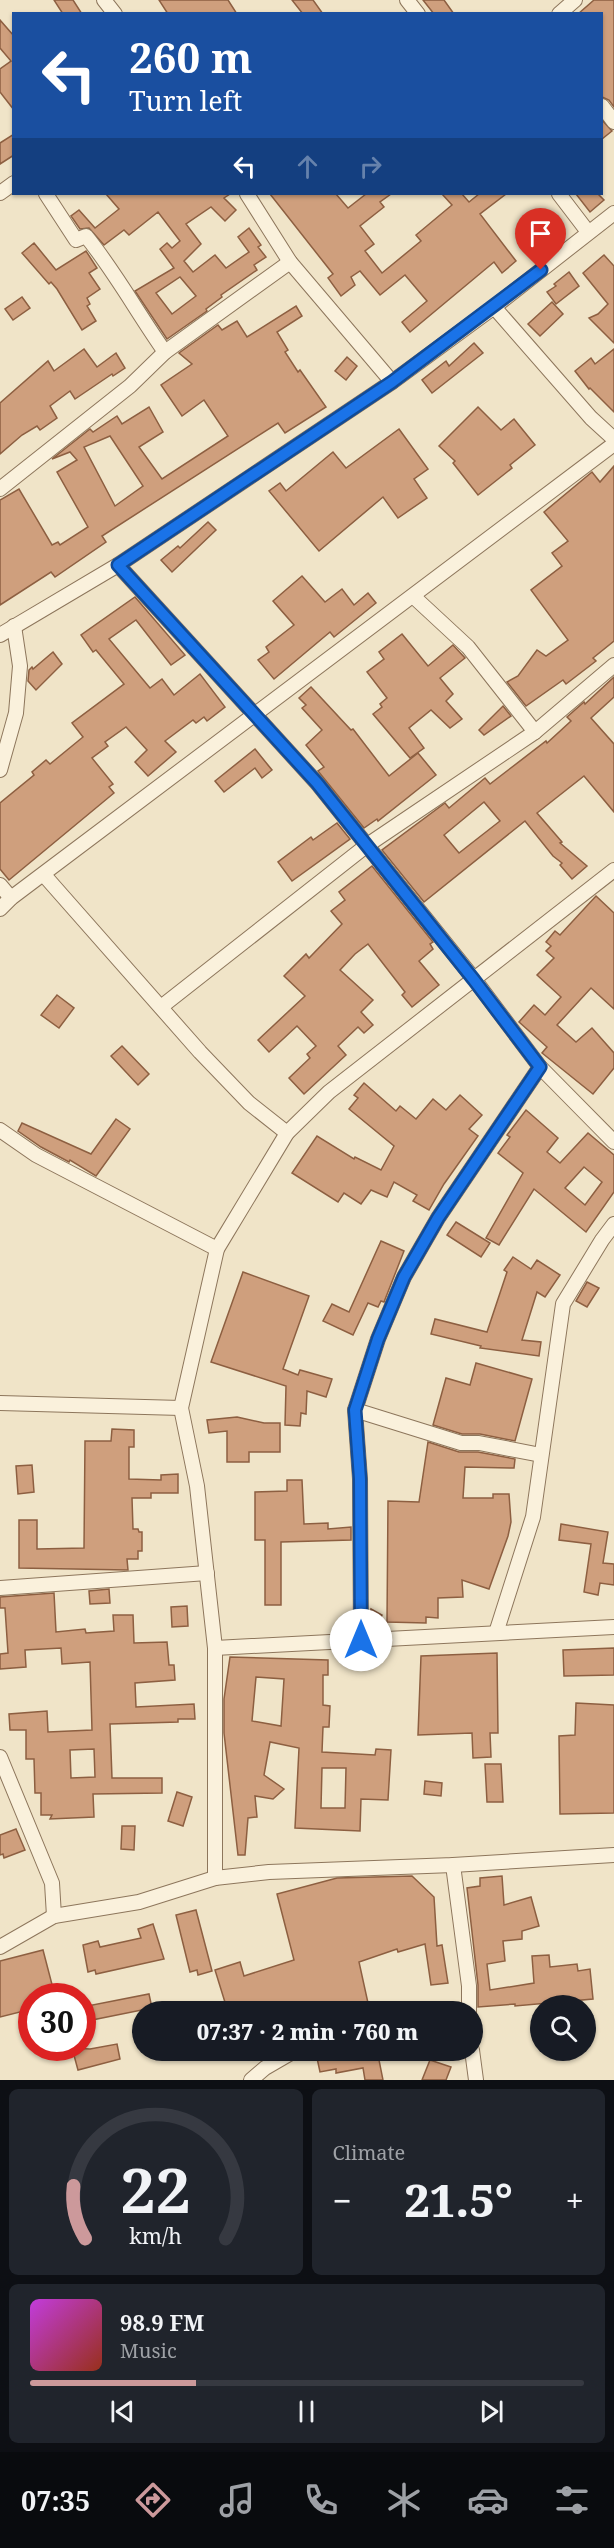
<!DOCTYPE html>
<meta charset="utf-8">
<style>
:root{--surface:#171b24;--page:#20242c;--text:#f1f3f6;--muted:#9ea1a6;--line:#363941;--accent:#cc999b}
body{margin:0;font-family:"Noto Serif",serif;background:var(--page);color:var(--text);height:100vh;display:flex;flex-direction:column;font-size:22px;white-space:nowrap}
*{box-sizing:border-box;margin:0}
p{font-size:20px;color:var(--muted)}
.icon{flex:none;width:33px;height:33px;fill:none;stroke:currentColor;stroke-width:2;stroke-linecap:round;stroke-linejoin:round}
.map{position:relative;height:2080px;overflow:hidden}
.sheet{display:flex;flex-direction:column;gap:9px;padding:9px;background:#0d0f14;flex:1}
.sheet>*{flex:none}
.hud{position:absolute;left:12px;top:12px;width:591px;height:183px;border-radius:0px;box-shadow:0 2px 4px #0004;background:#1a4fa0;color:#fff;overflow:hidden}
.tools{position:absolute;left:530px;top:1995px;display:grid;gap:12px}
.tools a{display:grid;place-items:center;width:66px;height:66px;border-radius:50%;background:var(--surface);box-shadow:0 2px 4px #0004;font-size:30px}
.speed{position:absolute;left:18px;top:1983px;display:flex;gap:12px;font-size:30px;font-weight:700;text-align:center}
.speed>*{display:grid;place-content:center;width:78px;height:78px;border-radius:50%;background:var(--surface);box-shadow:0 2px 4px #0004;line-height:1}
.speed .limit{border:9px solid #d22;background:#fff;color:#111}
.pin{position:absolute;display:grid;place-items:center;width:51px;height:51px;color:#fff;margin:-62px -26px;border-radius:50% 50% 50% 0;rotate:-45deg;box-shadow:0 0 6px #0007}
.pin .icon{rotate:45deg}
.me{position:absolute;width:66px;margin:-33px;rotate:0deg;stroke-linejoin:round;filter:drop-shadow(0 0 4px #0008)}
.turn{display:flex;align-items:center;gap:21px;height:126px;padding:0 18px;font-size:27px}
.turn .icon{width:78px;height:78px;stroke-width:2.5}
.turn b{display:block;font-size:42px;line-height:51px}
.lanes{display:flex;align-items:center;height:57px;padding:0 18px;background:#0003;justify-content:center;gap:30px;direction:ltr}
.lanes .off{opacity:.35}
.big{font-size:45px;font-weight:800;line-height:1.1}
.sheet .tile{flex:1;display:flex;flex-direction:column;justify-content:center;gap:9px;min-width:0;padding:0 21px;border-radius:9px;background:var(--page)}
.sheet .dial{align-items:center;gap:0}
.dial svg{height:156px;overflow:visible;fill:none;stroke:var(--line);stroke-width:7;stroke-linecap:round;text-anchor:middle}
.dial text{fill:var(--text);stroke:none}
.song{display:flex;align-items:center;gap:18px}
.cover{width:72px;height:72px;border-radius:9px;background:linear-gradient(135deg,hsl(290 70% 55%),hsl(10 70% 35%))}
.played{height:6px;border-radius:3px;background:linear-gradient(90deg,var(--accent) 30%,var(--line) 30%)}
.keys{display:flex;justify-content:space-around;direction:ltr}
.heat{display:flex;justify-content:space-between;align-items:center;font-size:33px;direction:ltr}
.sheet .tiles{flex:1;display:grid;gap:9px;grid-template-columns:1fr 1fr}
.tile:last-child{grid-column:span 2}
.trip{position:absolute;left:132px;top:2001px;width:351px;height:60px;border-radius:30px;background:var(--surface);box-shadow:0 2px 4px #0004;font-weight:800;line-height:60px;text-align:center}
.dock{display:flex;height:96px;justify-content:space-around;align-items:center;background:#090b0e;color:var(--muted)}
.dock .icon{width:42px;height:42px}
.dock .active{color:var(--accent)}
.dock b{font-size:27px;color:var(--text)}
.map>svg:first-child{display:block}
</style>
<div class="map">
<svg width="614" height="2080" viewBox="0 0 614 2080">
<rect width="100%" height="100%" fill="#f0e4c8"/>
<!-- building -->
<g fill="#cf9f7d" stroke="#8d5f41" stroke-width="1.5" fill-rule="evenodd">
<polygon points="54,0 73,0 82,14 63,14"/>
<polygon points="159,0 228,0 237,14 168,14"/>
<polygon points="292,0 313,0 323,14 303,14"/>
<polygon points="423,0 444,0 454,14 434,14"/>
<polygon points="594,0 614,0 614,107 609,100 602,97 602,14 578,14"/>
<polygon points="0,20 14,36 14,110 0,92 0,69 11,61 0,48"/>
<polygon points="602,120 612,131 602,139"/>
<polygon points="14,134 14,155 0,164 0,143"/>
<path d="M106,194h124l-6,4 12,12 -11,11 -14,-14 -25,17 15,20 -17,17 9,11 22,-17 11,13 23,-16 -11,-15 11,-9 12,17 -3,2 8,10 -12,8 3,5 -36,25 1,2 -16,12 1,2 -40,28 -32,-48 39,-23 -14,-19 7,-6 5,5 8,-7 -22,-29 -29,23 -5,-5 -20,15 -15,-17 -9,1 -9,-13 8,-6 16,18 24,-19zM180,277l16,19 -24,18 -16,-21z"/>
<polygon points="270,194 336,194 348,208 366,194 391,194 380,202 384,207 360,226 374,244 365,251 382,273 421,241 416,235 452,205 442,194 462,194 469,202 479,194 506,194 480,214 516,261 502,273 494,262 410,332 402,322 427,301 405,275 380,295 360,271 351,277 355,285 341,296 328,278 333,274"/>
<polygon points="576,194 598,194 604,200 590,212"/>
<polygon points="34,243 56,270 86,251 97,268 89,273 100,289 87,298 90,304 87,306 96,321 82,330 57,289 51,282 49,284 22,253"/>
<polygon points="604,255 614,266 614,343 589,318 598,314 608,304 583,273"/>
<polygon points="569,272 579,286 556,304 547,292 556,286 554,284"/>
<polygon points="22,297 30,308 13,320 5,309"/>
<polygon points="552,302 563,314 540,336 528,324"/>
<path d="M296,306l6,10 -25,16 11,18 -3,2 13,20 2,-2 26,37 -41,26 -7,-10 -176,113 4,6 -51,35 -4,-5 -51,33v-105l19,-11 33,56 6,-3 2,3 28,-18 -31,-55 20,-12 -7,-8 -18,7 38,-30 3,3 24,-16 5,8 27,-17 14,25 -24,15 23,32 66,-43 -24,-36 -22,16 -21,-31 31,-21 -13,-11 39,-28 4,5 15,-9 10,16zM110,436l33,50 -28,20 -31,-59z"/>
<polygon points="474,343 483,353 432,393 422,380 446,361 449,366"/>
<polygon points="84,349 97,367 116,353 125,368 113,376 112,374 75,399 70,391 50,406 57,418 40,430 37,426 22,435 0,454 0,403 48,361 54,371"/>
<polygon points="614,349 614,412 590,388 589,389 575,371 591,358 595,364"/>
<polygon points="347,357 357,366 346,380 335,371"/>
<polygon points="478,407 501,430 514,419 535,445 510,465 512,468 478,495 453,463 455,461 439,446"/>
<polygon points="399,429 428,469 414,479 427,498 398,518 383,497 319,551 269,491 280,483 286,491 333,452 346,468"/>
<polygon points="614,466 614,641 593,658 596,661 566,684 563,680 526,706 507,682 518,676 537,650 546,656 568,640 531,590 562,566 552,553 568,541 544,512 592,472 600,482"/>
<polygon points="208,522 216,530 172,572 161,560 178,546 180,548"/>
<polygon points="302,576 325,602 342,589 354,605 368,593 376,603 334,637 330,632 274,679 258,660 269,652 266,647 294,625 273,601"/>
<polygon points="135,597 185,655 171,665 136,620 109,639 150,688 162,679 174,695 200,674 225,707 207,721 204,717 196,723 193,720 165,741 176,752 148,776 135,762 147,750 126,727 105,742 108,746 92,758 113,784 109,787 114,793 9,880 0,869 0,803 34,775 32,772 46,760 50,764 83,737 72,723 124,684 96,650 93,652 81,635"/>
<polygon points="402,634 428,666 453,645 465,658 440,678 453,694 446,701 462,719 450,728 431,710 409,728 424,748 410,758 373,714 382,707 380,704 387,698 367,672 384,659 379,652"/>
<polygon points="53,652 62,664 36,690 28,681 29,670 32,667 33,669"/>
<path d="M614,677v20l-23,21 23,26v68l-30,-36 -47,37 25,29 -2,1 27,23 -15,13 -12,-14 2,-2 -9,-7 -28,-35 -101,81 -42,-52 63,-47 4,5 36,-30 5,6 56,-43 1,2 24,-22 -4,-4 17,-15 1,2zM484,802l16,19 -41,32 -15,-18z"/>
<polygon points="311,687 351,730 353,729 389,776 418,753 436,775 378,821 377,819 364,828 318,771 324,767 306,745 322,730 302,708 306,705 299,698"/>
<polygon points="503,706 511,716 484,735 479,730"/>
<polygon points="255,749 272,770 262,778 255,768 224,792 215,781"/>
<polygon points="337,823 350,839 292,881 278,862 311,837 313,840"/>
<polygon points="372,866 433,942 430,944 433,949 419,961 439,985 412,1007 402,995 405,992 368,944 355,954 340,970 373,1000 361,1012 373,1025 364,1033 358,1027 338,1046 346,1055 304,1094 289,1078 310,1058 307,1054 316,1046 297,1026 269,1052 258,1040 305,996 284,976 306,954 309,958 342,924 331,911 345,900 339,892"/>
<polygon points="596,896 614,913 614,1009 591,988 557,1025 576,1042 592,1028 614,1053 614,1068 593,1094 542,1053 547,1047 519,1022 534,1005 545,1015 561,997 537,975 554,958 546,951 551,946 546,942 555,931 560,935"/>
<polygon points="57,995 74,1008 59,1028 41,1015"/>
<polygon points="122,1046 149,1074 138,1085 111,1056"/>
<polygon points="364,1083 396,1111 400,1106 416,1119 433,1099 446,1110 460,1095 482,1115 469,1129 478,1136 444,1184 429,1210 413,1201 417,1195 394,1182 387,1197 371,1190 361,1204 344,1193 338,1202 292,1173 317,1136 354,1159 355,1157 381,1170 394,1146 349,1109 358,1098 354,1095"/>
<path d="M526,1110l32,28 -11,14 13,11 28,-30 26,22v37l-28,40 -52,-43 -35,56 -13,-7 37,-65 -25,-20 12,-16 -3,-2zM584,1167l18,15 -17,23 -20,-17z"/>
<polygon points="116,1119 130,1129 96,1176 70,1160 69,1162 41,1147 18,1131 22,1123 91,1154"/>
<polygon points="456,1222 490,1243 481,1257 447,1235"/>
<polygon points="381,1241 404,1251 384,1302 381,1301 378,1307 368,1303 353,1335 323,1321 332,1304 349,1312"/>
<polygon points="513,1257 531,1269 537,1260 560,1275 545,1297 537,1292 522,1340 541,1342 539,1356 480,1348 481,1346 431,1334 435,1319 487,1332 507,1272 504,1270"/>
<polygon points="243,1272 309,1296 283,1369 298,1375 300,1370 332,1379 326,1397 307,1391 306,1414 301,1413 300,1426 285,1425 286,1386 211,1362"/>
<polygon points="587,1282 599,1288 587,1307 576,1301"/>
<polygon points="476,1363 532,1379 515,1441 480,1434 462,1434 433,1425 446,1378 470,1385"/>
<polygon points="237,1417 264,1423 280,1423 280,1452 249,1452 249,1462 227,1462 227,1431 209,1433 207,1420"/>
<polygon points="112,1429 134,1430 134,1447 129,1447 129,1479 161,1480 161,1475 178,1474 178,1493 151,1493 151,1498 132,1498 133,1529 138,1529 139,1532 142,1532 142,1551 138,1551 138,1559 127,1559 128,1570 19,1568 19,1520 37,1520 37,1549 84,1548 85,1441 111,1441"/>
<polygon points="428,1442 459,1452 478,1452 515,1459 514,1468 465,1467 463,1498 493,1498 493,1494 509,1494 511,1522 508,1536 489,1589 462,1580 463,1597 438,1598 438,1618 426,1617 426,1623 387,1622 388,1501 419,1502"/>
<polygon points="32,1465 34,1492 18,1494 16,1466"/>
<polygon points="287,1480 302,1480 304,1524 328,1523 328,1529 351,1527 351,1540 281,1542 281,1605 265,1605 265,1540 255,1540 255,1492 287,1491"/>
<polygon points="561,1524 608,1532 603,1563 614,1564 614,1585 600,1583 598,1595 584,1592 591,1544 559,1540"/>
<polygon points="109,1589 110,1603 90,1604 89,1591"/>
<path d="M54,1593l2,39 29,-3 1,4 28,-2 -1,-16h20l1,28 33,-1 2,23h5l1,15 -40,3 1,24 58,-3 1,15h-17v3l-68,2 2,54h50v15l-69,1 1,23 -44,2 2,-4h-11v-22h-6l-1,-34h-8v-29h-16l-1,-16 38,-3 1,21 44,-2 -2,-68 -28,2 -1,-16 -36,2 1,17 -26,2v-15l8,-1 -3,-45h-5v-11zM94,1749l1,28 -24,1 -1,-28z"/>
<polygon points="187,1606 188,1626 172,1627 171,1607"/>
<polygon points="371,1609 382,1615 377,1626 370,1623"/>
<polygon points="614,1648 614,1675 564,1676 563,1650"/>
<polygon points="497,1653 498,1733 490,1733 491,1757 473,1758 472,1733 418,1735 421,1656"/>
<path d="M230,1657l98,3v15h-5v30l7,1 -1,21h-6l-1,25 53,3 1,-6 15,1 -3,50 -27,-1 -1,32 -65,-3 4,-80 -29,-6 -6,33 20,14 -11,10 -18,-3 2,21 -9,1 -3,37h-7l-14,-122v-34zM256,1677l28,2 -3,47 -29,-5zM322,1768h24l-1,40h-24z"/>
<polygon points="576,1703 614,1705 614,1813 560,1814 559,1736 575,1735"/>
<polygon points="485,1764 501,1764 503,1802 487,1802"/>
<polygon points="425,1781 442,1783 441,1796 424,1794"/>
<polygon points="177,1792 192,1797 183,1826 168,1821"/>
<polygon points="122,1826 135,1826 134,1850 121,1849"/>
<polygon points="16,1829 25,1850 4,1858 3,1854 0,1855 0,1835"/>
<polygon points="412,1876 434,1897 437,1946 442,1945 448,1983 431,1985 425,1944 398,1952 397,1949 359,1962 368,2003 329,2012 228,2012 215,1970 240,1962 244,1976 294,1960 277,1894 337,1878"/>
<polygon points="502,1876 504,1905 531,1897 539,1926 522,1931 522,1939 503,1941 505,1961 487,1964 490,1990 534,1983 532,1956 549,1955 550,1967 577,1964 578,1971 590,1969 593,1999 515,2006 515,2004 478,2007 478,1985 467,1888 480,1886 480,1878"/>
<polygon points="196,1910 212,1971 198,1975 197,1970 190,1972 176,1915"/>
<polygon points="153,1924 164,1959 96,1974 95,1970 88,1972 83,1945 98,1941 100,1947 141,1938 138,1929"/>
<polygon points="43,1950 55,1996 32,1996 32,2009 0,2017 0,1961"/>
<polygon points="149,1994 152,2008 82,2022 82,2007"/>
<polygon points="117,2044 120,2059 78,2070 72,2048 90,2049"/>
<polygon points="369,2050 377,2050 383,2080 365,2080 363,2068 336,2073 336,2069 320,2072 317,2058"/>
<polygon points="430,2060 451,2067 446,2080 422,2080"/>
</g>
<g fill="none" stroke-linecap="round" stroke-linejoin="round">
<!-- street casing -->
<g stroke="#8d765c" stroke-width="16">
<g id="street">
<polyline points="104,0 115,14"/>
<polyline points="407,0 418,14"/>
<polyline points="559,14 575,0"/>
<polyline points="602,106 614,122"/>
<polyline points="0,193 14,183"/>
<path d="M46,194l30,46 10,-4c30,37 52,78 79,116"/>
<polyline points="247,194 290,262 392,382"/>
<polyline points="559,194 588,232"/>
<polyline points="494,307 591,418 614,439"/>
<polyline points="0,489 130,386 165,352 290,262"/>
<polyline points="118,565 317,783 474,979 540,1067 614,1142"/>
<polyline points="414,597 468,647 535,732"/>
<polyline points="0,635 118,565 392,382 494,307 614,213"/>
<polyline points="0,770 16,713 20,666 14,626"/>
<polyline points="44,875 200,1052 249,1103 287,1133"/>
<polyline points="0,885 11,898"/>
<polyline points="0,909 11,898 614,444"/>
<polyline points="161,1007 366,846 535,732 614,665"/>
<polyline points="0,1130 36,1155 217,1249"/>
<polyline points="0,1403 181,1408"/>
<polyline points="355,1410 461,1443 479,1443 541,1455"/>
<polyline points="0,1588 207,1573"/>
<polyline points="496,1633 533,1517 563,1304 602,1240 614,1224"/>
<polyline points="361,1640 360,1479 355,1410 378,1339 404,1277 438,1218 540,1067"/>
<polyline points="215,1648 614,1627"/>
<polyline points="0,1757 52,1883 54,1916"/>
<polyline points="453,1865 469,1986 469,2012"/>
<polyline points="215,1878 215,1648 197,1486 181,1408 217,1249 287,1133 329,1092 614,870"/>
<polyline points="0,1947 54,1916 139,1902 215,1878 269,1872 453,1865 614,1855"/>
<polyline points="472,2050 476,2080"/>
<polyline points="251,2080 265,2068 296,2050"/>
</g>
</g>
<!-- street -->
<use href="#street" stroke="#faf1dc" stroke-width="14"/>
</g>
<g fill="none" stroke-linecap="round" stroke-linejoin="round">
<!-- route casing -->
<g stroke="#114b97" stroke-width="15">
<polyline id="route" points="361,1640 360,1479 355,1410 378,1339 404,1277 438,1218 540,1067 474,980 317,783 118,565 392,382 541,270"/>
</g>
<!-- route -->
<use href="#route" stroke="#1a73e8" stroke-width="10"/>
</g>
</svg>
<div class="tools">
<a><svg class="icon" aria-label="search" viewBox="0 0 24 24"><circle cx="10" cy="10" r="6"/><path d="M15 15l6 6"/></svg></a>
</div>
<div class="speed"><div class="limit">30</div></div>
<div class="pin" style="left:541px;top:270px;background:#d93025"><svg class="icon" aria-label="arrive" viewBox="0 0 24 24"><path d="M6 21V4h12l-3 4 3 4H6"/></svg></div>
<svg class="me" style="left:361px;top:1640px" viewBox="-20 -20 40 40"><circle r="19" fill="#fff"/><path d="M0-13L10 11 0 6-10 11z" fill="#1a73e8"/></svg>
<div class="trip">07:37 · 2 min · 760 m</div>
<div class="hud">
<div class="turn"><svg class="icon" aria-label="left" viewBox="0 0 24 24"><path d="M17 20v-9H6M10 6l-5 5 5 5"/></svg><div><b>260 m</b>Turn left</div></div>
<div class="lanes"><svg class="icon" aria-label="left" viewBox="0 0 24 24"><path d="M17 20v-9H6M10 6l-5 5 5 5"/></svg><svg class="icon off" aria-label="ahead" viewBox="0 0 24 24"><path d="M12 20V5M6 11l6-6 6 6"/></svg><svg class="icon off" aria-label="right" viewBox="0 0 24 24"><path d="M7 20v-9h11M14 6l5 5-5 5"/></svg></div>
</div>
</div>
<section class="sheet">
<div class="tiles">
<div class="tile dial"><svg viewBox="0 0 100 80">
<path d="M14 69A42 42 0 1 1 86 69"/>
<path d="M14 69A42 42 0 0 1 8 42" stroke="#cc999b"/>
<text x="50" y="56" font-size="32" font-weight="700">22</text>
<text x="50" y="72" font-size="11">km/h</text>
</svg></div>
<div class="tile"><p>Climate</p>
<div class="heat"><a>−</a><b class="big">21.5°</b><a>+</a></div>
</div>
<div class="tile">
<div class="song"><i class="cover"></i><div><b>98.9 FM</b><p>Music</p></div></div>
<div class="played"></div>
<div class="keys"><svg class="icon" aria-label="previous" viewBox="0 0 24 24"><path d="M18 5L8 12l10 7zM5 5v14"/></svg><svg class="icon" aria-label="pause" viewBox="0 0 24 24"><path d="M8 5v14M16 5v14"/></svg><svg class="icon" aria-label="next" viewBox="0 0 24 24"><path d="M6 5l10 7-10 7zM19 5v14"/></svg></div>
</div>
</div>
</section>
<nav class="dock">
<b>07:35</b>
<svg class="icon active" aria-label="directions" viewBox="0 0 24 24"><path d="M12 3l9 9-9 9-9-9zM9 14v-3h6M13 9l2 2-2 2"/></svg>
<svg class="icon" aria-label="music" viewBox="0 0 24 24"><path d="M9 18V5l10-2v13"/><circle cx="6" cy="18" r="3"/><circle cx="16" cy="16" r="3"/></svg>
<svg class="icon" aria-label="phone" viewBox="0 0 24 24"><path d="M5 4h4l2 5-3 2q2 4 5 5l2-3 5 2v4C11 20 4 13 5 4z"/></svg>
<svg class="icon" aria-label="climate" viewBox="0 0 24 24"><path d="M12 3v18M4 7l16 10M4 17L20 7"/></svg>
<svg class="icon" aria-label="car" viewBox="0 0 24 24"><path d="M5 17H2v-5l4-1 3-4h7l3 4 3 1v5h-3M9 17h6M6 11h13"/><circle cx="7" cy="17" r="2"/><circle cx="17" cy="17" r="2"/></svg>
<svg class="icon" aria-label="filters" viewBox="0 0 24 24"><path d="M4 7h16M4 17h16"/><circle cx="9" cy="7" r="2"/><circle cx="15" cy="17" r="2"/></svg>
</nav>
